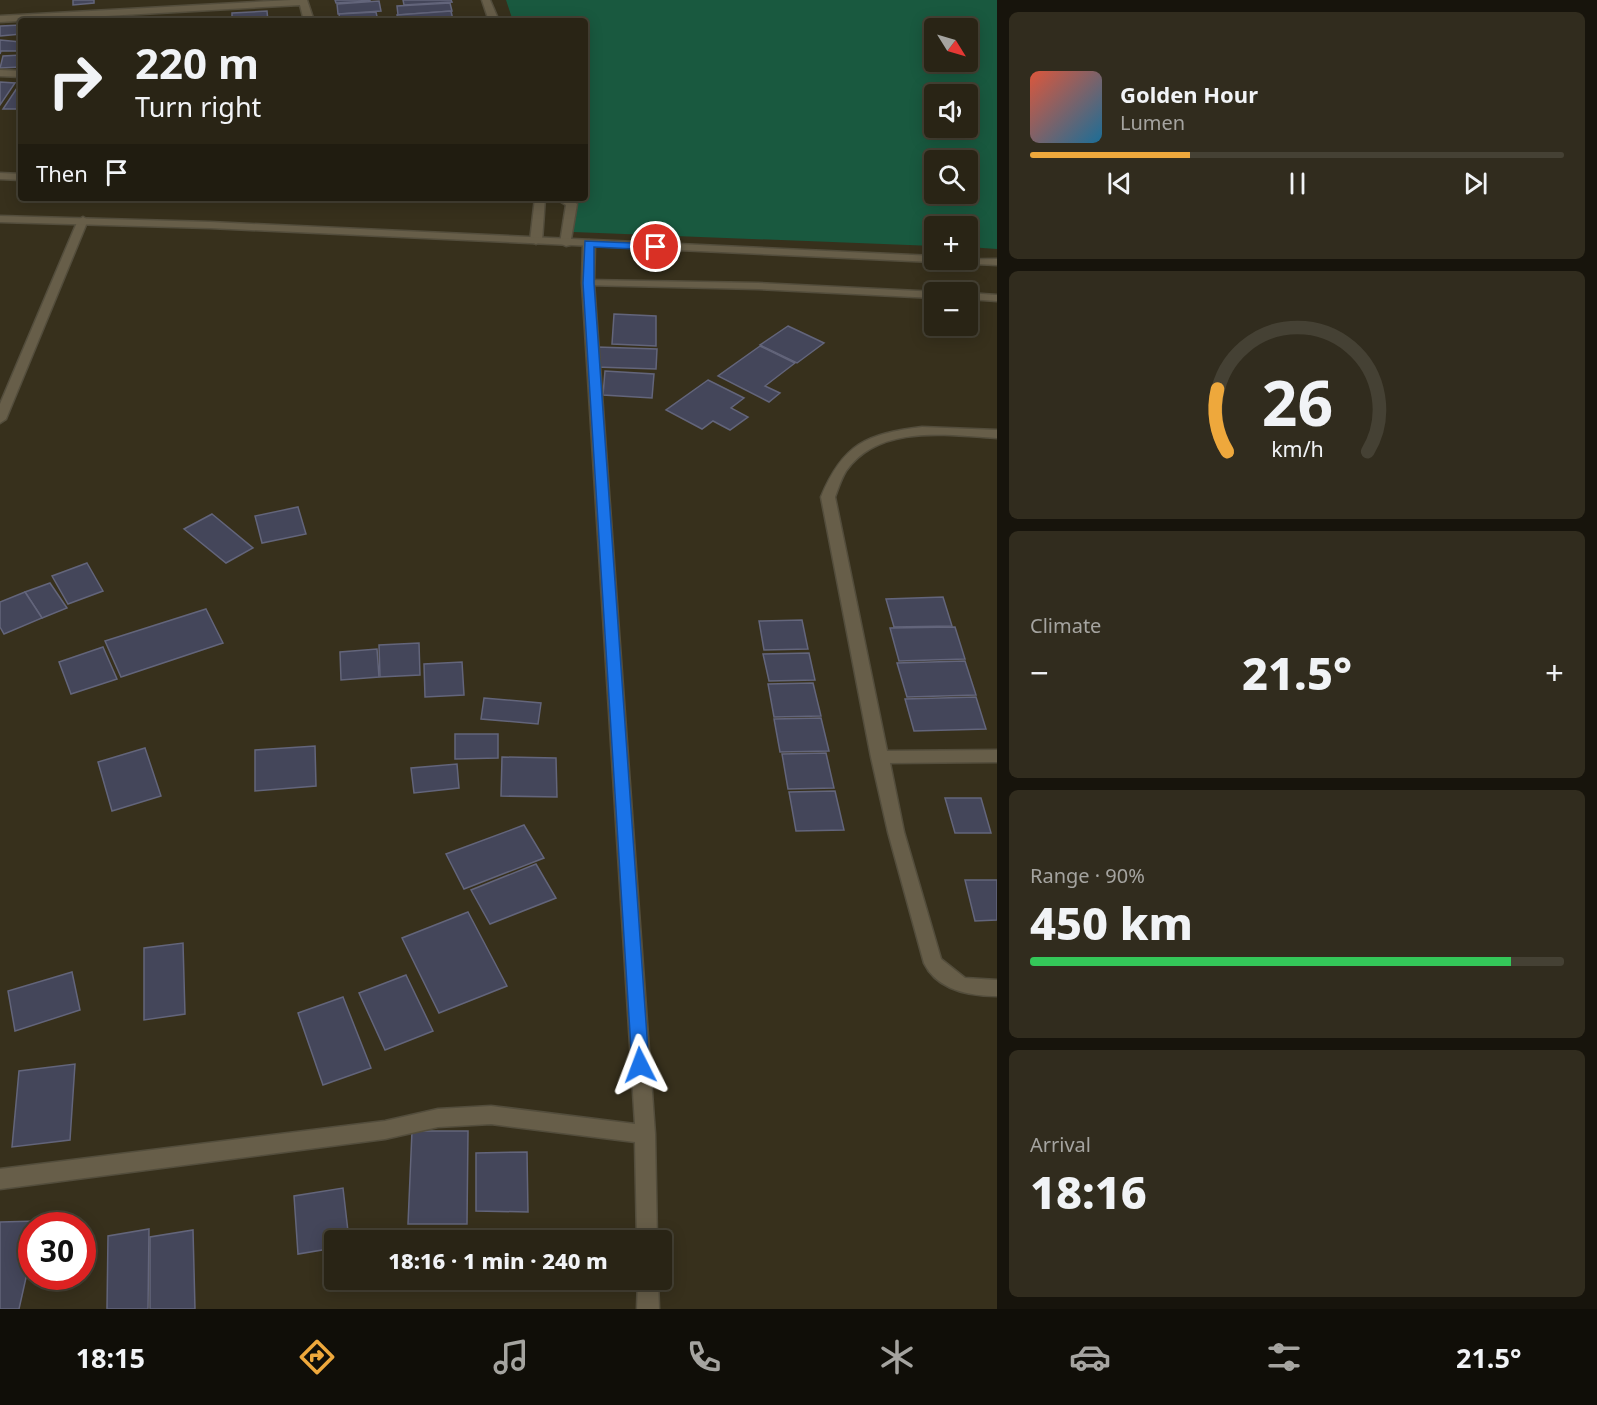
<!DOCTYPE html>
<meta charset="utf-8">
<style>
:root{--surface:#292415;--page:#312c1e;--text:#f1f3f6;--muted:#a5a4a0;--line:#454134;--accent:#eea83c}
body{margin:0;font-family:"Noto Sans",sans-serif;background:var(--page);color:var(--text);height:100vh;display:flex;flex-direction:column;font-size:22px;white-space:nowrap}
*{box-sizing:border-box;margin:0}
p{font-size:20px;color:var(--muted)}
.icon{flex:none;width:33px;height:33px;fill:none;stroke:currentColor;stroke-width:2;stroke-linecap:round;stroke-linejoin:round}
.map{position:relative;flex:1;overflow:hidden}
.details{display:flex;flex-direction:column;gap:12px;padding:12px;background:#17140c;width:600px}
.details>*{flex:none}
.top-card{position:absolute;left:18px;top:18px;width:570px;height:183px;border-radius:6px;box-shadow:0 3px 15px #0003,0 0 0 2px var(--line);background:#292415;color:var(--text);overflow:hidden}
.needle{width:39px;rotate:127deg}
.tools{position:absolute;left:924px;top:18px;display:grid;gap:12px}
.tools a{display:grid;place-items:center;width:54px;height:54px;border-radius:6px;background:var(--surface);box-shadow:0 3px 15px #0003,0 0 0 2px var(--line);font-size:30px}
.speed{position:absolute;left:18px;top:1212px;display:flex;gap:12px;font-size:30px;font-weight:700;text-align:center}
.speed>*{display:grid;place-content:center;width:78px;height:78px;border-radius:50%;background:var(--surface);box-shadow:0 3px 15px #0003,0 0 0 2px var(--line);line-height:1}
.speed .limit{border:9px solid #d22;background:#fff;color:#111}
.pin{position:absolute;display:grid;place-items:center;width:51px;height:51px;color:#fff;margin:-26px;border:3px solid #fff;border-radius:50%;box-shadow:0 2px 6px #0007}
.me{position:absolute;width:66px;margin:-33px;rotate:357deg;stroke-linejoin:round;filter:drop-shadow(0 0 4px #0008)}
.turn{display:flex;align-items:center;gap:21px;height:126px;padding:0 18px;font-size:27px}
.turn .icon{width:78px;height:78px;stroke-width:2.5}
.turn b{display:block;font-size:42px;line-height:51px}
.then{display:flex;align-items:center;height:57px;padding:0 18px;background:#0003;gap:12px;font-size:22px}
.big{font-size:45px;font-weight:800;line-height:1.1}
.details .card{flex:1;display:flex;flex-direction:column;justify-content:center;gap:9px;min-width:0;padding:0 21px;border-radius:9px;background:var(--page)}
.details .dial{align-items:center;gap:0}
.dial svg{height:156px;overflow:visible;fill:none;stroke:var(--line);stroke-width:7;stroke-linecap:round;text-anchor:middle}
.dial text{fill:var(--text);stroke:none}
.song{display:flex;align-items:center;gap:18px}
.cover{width:72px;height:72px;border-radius:9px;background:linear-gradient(135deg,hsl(10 70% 55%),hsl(200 70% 35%))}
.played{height:6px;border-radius:3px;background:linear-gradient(90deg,var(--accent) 30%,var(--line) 30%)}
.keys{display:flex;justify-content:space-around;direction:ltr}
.heat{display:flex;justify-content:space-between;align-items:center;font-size:33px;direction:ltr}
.charge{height:9px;border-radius:4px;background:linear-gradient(90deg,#34c759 90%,var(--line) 0)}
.trip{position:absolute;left:324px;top:1230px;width:348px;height:60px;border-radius:6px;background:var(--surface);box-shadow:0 3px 15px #0003,0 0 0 2px var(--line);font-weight:800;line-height:60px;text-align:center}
.menu{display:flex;height:96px;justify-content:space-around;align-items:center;background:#100e08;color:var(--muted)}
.menu .icon{width:42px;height:42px}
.menu .active{color:var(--accent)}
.menu b{font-size:27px;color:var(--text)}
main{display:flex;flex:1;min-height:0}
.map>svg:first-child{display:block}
</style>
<main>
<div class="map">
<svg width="997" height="1309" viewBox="0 0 997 1309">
<rect width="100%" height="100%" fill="#37301c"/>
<!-- green -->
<path fill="#19593f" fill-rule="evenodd" d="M506,0h491v249l-29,-2v-21h-34v20l-361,-14 -6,-34h18v-177h-72zM934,28h34v34h-34zM934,94h34v34h-34zM934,160h34v34h-34z"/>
<!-- building -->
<g fill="#44465a" stroke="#63657b" stroke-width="1.5">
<polygon points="73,0 94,0 94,3 73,5"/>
<polygon points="335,0 370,0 370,1 336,3"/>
<polygon points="403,0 451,0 452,2 404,5"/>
<polygon points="379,1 381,11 338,14 337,4"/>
<polygon points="450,3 452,11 398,15 397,6"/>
<polygon points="267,11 268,21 232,21 232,13"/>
<polygon points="451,11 453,20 398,21 397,15"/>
<polygon points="376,12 378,21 340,21 339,14"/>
<polygon points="204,18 204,21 169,21 170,19"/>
<polygon points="21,25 21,34 0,36 0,26"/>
<polygon points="0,40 21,42 21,51 1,51 0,54"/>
<polygon points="21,55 21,67 0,68 3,56"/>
<polygon points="0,82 15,83 0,105"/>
<polygon points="17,88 21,88 21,109 3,109"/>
<polygon points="614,314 656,316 656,346 612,344"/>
<polygon points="788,326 824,343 797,363 760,345"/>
<polygon points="760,346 795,363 765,386 780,393 769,402 718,376"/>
<polygon points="597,347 657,349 656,369 596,367"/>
<polygon points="605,371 654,374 652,398 603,395"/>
<polygon points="708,380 744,398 731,408 748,417 730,430 713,421 702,429 666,410"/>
<polygon points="298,507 306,534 262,543 255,516"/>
<polygon points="212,514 253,548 226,563 184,529"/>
<polygon points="87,563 103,591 68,604 52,576"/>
<polygon points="50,583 67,608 42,618 25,592"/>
<polygon points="25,592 42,618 4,634 0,627 0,602"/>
<polygon points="943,597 952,626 894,627 886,599"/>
<polygon points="206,609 223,643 121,677 105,641"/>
<polygon points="802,620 808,649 764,650 759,621"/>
<polygon points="955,627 965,659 899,661 890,628"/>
<polygon points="419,643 420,675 380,677 379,645"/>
<polygon points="103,647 117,679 71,694 59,662"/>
<polygon points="377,649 379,677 341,680 340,652"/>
<polygon points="809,653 815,680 769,681 763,654"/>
<polygon points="965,661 976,695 907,697 897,663"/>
<polygon points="462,662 464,695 425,697 424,664"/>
<polygon points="813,683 821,716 774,717 768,684"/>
<polygon points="976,697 986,729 914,731 905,699"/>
<polygon points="484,698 541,703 538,724 481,719"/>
<polygon points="821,718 829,751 780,752 774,719"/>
<polygon points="455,734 498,734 498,758 455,759"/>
<polygon points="315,746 316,786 255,791 255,750"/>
<polygon points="145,748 161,796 112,811 98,762"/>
<polygon points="826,753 834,788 788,789 782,754"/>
<polygon points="502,757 556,758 557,797 501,796"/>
<polygon points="457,764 459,788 414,793 411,768"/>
<polygon points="835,791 844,830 796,831 789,792"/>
<polygon points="945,798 981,798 991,833 955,833"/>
<polygon points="524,825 544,858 464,889 446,854"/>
<polygon points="536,864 556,898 490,924 471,890"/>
<polygon points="965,880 997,880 997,920 975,921"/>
<polygon points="468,912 507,986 439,1013 402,938"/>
<polygon points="183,943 185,1014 144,1020 144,948"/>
<polygon points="72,972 80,1010 15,1031 8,991"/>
<polygon points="406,975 433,1031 385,1050 359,993"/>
<polygon points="343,997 371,1068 323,1085 298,1013"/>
<polygon points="75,1064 70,1140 12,1147 19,1071"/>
<polygon points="412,1131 468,1131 467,1224 408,1224"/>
<polygon points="527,1152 528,1212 476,1211 476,1153"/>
<polygon points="343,1188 349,1240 334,1240 334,1248 298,1254 294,1196"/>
<polygon points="38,1221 37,1226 32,1226 32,1251 19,1309 0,1309 0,1222"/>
<polygon points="149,1229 148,1309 107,1309 108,1236"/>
<polygon points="193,1230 195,1309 150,1309 150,1237"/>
</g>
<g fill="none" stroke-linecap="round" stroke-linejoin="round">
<!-- lane casing -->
<g stroke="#534d3c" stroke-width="3">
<g id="lane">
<polygon points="0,173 21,174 21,180 0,179"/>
<polygon points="535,198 545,198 542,241 536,244 530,241"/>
<polygon points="555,198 568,198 577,204 570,245 566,246 560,243 566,205"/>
<polygon points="83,217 88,220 6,419 0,423 0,404 78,220"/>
<polygon points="588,280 758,283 938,292 934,292 934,298 758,289 584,285 584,281"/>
<polygon points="968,293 997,295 997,301 968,299"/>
</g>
</g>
<!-- street casing -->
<g stroke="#534d3c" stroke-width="3">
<g id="street">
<polygon points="291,0 307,0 314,21 304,21 300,5 0,22 0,16"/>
<polygon points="482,0 490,0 499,21 489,21"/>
<polygon points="0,70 21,71 21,77 0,76"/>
<polygon points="589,240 595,243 594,283 655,1134 657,1240 637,1240 635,1142 491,1124 438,1127 385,1139 0,1189 0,1169 385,1121 438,1109 491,1106 635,1124 582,283 583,243"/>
<path d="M922,427l75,3v8c-50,-3 -118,-14 -151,33 -5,8 -8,18 -11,26l52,254 110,-1v12l-107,1 14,69 37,127 24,19 32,2v16c-27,0 -60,-6 -73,-33l-36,-131 -17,-75 -50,-260c22,-53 45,-63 101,-70z"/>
<polygon points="638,1280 658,1280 659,1309 637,1309"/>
</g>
</g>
<!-- secondary casing -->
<g stroke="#534d3c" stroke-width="3">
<polygon id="secondary" points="0,216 210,222 934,256 934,260 997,259 997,265 210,228 0,222"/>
</g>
<!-- lane -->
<use href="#lane" fill="#675e49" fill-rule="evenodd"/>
<!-- street -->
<use href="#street" fill="#675e49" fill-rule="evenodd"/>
<!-- secondary -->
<use href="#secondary" fill="#675e49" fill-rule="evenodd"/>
</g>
<!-- route -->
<polygon fill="#1a73e8" stroke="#114b97" stroke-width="1.5" points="585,241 656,244 661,247 656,250 594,247 594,283 649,1065 646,1070 640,1073 634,1070 632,1065 583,283"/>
</svg>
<div class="tools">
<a><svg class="needle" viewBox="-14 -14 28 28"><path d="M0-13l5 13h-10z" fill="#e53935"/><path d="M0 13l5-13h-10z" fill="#a5a4a0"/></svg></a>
<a><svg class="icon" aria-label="sound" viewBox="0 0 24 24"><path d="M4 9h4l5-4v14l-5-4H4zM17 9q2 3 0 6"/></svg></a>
<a><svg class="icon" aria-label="search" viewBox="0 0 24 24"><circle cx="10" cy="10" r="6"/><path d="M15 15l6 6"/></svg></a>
<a>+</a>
<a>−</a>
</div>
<div class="speed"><div class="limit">30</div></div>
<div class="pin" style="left:656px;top:247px;background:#d93025"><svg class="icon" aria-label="arrive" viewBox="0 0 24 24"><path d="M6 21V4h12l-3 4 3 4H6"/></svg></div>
<svg class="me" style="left:640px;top:1065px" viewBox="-20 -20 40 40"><path d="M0-17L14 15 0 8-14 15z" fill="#1a73e8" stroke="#fff" stroke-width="4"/></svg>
<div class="trip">18:16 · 1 min · 240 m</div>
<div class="top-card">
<div class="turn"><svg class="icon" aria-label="right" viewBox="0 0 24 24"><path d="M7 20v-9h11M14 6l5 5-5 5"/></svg><div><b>220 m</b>Turn right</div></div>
<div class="then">Then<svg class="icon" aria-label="arrive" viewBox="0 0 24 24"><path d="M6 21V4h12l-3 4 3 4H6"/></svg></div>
</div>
</div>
<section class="details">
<div class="card">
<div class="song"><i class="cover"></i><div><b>Golden Hour</b><p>Lumen</p></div></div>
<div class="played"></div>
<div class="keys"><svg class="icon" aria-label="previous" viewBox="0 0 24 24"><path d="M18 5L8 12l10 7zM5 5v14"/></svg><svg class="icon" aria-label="pause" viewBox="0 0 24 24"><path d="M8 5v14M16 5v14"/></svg><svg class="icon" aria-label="next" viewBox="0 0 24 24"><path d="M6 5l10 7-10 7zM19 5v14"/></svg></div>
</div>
<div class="card dial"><svg viewBox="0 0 100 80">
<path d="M14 69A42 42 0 1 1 86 69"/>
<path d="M14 69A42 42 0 0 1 9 37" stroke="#eea83c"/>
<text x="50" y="56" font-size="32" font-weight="700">26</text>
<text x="50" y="72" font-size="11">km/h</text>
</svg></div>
<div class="card"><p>Climate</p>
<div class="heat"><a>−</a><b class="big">21.5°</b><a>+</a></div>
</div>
<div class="card"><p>Range · 90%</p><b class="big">450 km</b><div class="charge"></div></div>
<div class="card"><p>Arrival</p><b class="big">18:16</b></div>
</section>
</main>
<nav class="menu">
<b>18:15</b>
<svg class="icon active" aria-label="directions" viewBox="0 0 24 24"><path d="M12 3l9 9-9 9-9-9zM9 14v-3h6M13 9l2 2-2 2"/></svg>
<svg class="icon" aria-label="music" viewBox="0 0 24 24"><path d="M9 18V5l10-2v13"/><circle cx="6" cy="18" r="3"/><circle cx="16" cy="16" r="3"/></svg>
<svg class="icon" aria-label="phone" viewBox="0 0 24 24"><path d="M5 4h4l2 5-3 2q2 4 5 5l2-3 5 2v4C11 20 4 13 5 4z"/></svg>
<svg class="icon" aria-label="climate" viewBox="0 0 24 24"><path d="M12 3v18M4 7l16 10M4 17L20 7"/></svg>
<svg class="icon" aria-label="car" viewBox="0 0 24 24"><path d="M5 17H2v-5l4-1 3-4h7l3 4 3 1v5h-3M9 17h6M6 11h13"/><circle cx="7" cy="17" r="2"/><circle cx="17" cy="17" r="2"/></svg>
<svg class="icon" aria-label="filters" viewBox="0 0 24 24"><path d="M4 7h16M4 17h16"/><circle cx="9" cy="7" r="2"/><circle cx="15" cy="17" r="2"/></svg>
<b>21.5°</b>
</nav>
